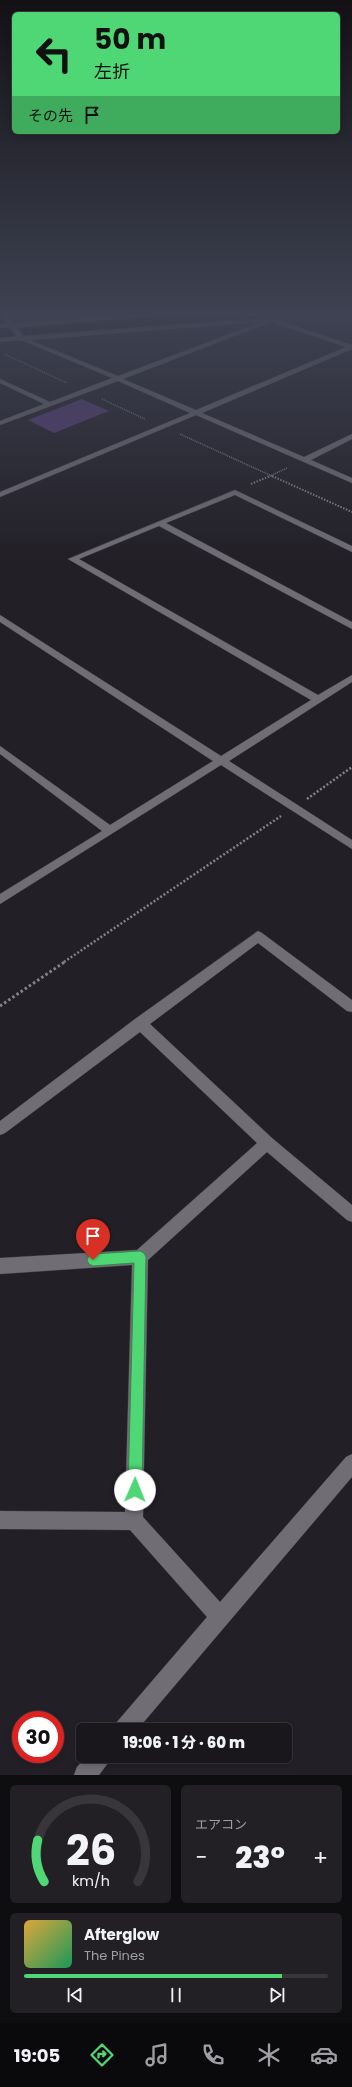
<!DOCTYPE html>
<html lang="ja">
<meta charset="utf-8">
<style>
:root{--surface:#1a171c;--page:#232025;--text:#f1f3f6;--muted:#9f9fa3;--line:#38363b;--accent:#4fd675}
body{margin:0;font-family:Poppins,"Noto Sans JP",sans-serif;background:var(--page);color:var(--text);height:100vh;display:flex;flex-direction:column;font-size:15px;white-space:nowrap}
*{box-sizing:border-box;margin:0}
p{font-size:13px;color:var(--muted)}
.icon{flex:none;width:22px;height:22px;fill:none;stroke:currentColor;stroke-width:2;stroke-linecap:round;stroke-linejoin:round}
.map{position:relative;height:1775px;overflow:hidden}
.panel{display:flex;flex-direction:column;gap:10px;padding:10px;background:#0e0d0f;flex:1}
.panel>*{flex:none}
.banner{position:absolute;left:12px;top:12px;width:328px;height:122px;border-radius:6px;box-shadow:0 2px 6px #0003,0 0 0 1px var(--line);background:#4fd675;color:#111;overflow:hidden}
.speed{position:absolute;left:12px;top:1711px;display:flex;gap:8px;font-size:20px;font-weight:700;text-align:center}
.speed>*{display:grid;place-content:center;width:52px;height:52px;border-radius:50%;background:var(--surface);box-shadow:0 2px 6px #0003,0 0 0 1px var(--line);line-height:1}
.speed .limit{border:6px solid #d22;background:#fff;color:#111}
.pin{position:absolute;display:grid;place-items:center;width:34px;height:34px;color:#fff;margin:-41px -17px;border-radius:50% 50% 50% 0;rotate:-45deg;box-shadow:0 0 4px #0007}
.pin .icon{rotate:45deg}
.me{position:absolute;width:44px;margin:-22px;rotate:1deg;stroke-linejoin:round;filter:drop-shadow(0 0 3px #0008)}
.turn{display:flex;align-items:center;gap:14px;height:84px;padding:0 16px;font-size:18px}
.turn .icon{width:52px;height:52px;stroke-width:2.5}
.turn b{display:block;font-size:28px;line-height:34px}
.then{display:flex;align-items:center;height:38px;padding:0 16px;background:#0003;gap:8px;font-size:15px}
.big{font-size:30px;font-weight:800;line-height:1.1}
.panel .widget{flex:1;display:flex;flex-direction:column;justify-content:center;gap:6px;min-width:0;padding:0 14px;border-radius:6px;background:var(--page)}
.panel .dial{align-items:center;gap:0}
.dial svg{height:104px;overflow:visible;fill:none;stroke:var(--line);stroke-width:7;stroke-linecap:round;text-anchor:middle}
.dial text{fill:var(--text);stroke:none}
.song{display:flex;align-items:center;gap:12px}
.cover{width:48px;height:48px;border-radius:6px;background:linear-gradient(135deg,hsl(40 70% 55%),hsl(150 70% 35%))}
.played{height:4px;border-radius:2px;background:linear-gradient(90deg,var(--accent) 85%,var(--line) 85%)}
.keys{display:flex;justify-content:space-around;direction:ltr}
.heat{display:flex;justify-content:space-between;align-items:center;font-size:22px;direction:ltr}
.panel .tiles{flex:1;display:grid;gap:10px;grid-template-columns:1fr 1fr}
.widget:last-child{grid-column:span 2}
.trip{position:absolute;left:76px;top:1723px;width:216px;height:40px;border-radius:6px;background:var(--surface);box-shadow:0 2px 6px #0003,0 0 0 1px var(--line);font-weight:800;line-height:40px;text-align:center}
.tab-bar{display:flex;height:64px;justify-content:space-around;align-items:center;background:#0a090b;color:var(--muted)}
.tab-bar .icon{width:28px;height:28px}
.tab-bar .selected{color:var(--accent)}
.tab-bar b{font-size:18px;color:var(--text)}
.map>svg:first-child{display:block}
</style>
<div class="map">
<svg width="352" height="1775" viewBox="0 0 352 1775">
<rect width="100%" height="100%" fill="#221f26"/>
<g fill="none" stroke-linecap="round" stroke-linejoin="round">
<!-- river -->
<polygon fill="#011004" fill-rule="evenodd" points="171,312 270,312 267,316 260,318 0,337 0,325"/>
</g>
<!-- building -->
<polygon fill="#583c78" points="82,399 109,411 54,433 28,420"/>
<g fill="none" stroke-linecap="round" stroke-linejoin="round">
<!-- minor casing -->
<g stroke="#3b393e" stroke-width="1">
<g id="minor">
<polygon points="0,312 5,312 13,323 167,312 201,312 12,328 0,328 0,324 7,324"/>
<path d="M264,318l10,1 78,26v4l-150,64 102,44 48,-23v5l-41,21 41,18v5l-156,-68 -196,82v-5l190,-79 -72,-32 -118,44v-4l44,-17 -44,-21v-4l50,23 62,-24 -91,-38 -21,2v-4zM261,322l-143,54 -88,-36zM266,322h5l75,25 -150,63 -73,-31 143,-55z"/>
<polygon points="235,490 352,546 352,552 235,495 166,523 352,622 352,629 159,526 79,559 318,695 352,675 352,682 229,761 352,840 352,849 221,765 0,904 0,894 102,831 0,754 0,746 110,825 213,761 0,622 0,615 221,756 311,700 68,559"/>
<polygon points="258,931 262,933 352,1000 352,1012 347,1011 258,943 150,1024 272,1138 352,1205 352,1222 347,1220 267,1152 148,1260 143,1517 220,1602 346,1457 352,1454 352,1477 137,1730 113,1730 116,1723 207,1617 130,1530 0,1529 0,1511 125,1512 132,1265 0,1274 0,1258 137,1250 257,1143 140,1032 5,1133 0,1135 0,1121 135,1019"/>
<polygon points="87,1756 112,1756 108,1763 99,1775 74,1775 77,1767"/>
</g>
</g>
<!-- path-far3 -->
<g stroke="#858287" stroke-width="1.5" stroke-dasharray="1 1" stroke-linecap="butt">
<polyline points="298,314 316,312"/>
<polyline points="4,354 67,383"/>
<polyline points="102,399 145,419"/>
<polyline points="180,434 274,477"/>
<polyline points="268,477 287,468"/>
</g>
<!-- path-far2 -->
<g stroke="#858287" stroke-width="2" stroke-dasharray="1.5 1.5" stroke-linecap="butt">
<polyline points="272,476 352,512"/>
<polyline points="251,484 270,476"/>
</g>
<!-- path-far1 -->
<g stroke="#858287" stroke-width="2.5" stroke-dasharray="2 2" stroke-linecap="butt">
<polyline points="307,799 352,767"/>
<polyline points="64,962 281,816"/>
</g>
<!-- path -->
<polyline stroke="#858287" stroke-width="3" stroke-dasharray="2.5 2.5" stroke-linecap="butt" points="0,1006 66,961"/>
<!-- minor -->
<use href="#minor" fill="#706d75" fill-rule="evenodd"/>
<!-- minor-bridge casing -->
<g stroke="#3b393e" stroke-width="7" stroke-linecap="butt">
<polyline id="minor-bridge" points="12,326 21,338"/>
</g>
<!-- minor-bridge -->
<use href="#minor-bridge" stroke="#706d75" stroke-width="6"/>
</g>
<!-- sky -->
<linearGradient id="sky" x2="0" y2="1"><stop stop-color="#131115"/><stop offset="0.56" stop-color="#3e4252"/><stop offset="1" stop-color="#3e4252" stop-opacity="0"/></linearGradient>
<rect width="352" height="561" fill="url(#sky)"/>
<!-- route -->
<polygon fill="#4fd675" stroke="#338b4c" points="140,1251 144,1253 146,1257 142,1490 140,1495 135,1497 130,1495 128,1490 134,1263 93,1266 89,1264 87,1260 89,1256 93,1254"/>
</svg>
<div class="speed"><div class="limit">30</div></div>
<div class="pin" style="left:93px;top:1260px;background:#d93025"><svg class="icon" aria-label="arrive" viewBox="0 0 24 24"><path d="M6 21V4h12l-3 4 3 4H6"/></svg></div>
<svg class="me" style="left:135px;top:1490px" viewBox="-20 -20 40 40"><circle r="19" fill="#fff"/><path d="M0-13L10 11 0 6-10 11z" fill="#4fd675"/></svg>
<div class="trip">19:06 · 1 分 · 60 m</div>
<div class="banner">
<div class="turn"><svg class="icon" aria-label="left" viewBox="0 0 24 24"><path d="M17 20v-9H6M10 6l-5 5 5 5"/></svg><div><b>50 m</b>左折</div></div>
<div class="then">その先<svg class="icon" aria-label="arrive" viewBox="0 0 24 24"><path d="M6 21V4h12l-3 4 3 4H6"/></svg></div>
</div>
</div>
<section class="panel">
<div class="tiles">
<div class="widget dial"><svg viewBox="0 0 100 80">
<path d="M14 69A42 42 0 1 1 86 69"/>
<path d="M14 69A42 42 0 0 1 9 37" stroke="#4fd675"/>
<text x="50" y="56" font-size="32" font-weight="700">26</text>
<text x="50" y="72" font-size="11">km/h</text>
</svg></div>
<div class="widget"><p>エアコン</p>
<div class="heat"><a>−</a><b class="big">23°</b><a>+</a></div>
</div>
<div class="widget">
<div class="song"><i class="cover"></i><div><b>Afterglow</b><p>The Pines</p></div></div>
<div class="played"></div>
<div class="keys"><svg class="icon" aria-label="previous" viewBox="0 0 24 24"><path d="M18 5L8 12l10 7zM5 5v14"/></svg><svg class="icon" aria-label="pause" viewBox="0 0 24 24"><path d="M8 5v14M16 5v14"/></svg><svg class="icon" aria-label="next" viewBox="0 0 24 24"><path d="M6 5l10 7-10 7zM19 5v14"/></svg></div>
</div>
</div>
</section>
<nav class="tab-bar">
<b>19:05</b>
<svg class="icon selected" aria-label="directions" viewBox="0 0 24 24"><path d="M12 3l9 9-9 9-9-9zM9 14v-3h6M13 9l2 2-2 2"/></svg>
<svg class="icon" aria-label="music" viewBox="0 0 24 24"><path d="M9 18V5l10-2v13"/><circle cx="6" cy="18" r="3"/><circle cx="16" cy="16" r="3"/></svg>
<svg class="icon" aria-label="phone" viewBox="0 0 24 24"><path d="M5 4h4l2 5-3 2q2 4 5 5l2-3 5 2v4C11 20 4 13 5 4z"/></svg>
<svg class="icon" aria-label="climate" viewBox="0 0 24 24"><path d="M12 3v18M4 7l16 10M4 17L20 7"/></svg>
<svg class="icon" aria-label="car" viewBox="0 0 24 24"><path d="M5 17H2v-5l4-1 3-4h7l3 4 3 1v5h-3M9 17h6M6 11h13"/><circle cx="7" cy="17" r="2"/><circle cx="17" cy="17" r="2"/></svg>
</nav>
